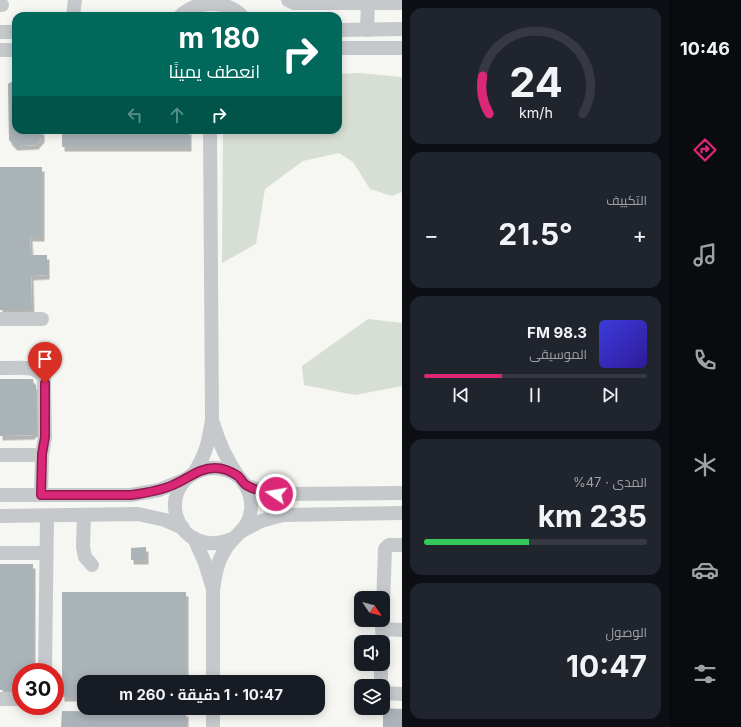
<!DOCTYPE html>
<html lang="ar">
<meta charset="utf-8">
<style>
:root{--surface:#171b24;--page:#20242c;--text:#f1f3f6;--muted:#9ea1a6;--line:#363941;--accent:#db2777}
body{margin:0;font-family:Inter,Cairo,sans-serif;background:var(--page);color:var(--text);direction:rtl;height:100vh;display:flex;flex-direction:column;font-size:15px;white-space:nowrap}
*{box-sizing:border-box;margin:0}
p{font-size:13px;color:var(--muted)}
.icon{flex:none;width:22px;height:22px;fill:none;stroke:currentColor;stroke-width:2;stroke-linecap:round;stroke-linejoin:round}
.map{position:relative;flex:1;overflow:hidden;direction:ltr}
.panel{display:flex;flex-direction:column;gap:8px;padding:8px;background:#0d0f14;width:267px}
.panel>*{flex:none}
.banner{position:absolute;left:12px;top:12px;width:330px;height:122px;border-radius:12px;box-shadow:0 2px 10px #0003;direction:rtl;background:#00695c;color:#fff;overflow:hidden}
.needle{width:26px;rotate:125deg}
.tools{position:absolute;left:354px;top:591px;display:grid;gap:8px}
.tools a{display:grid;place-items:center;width:36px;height:36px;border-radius:8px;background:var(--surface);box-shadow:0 2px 10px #0003;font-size:20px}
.speed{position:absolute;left:12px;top:663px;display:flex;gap:8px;font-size:20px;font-weight:700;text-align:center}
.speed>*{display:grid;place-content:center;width:52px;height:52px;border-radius:50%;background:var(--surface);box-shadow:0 2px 10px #0003;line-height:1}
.speed .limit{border:6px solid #d22;background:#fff;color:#111}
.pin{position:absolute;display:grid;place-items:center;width:34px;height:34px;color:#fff;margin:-41px -17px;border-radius:50% 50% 50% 0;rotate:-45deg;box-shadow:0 0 4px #0007}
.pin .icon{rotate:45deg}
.me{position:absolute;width:44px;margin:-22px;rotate:282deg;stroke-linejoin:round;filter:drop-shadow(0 0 3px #0008)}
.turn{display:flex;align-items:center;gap:14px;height:84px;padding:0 16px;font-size:18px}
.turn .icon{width:52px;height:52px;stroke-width:2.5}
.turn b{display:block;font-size:28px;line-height:34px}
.lanes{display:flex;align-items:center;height:38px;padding:0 16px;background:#0003;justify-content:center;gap:20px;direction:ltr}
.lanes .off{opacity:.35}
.big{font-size:30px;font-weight:700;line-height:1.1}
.panel .card{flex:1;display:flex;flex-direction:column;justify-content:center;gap:6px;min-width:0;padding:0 14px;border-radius:12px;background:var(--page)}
.panel .dial{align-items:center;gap:0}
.dial svg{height:104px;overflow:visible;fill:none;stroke:var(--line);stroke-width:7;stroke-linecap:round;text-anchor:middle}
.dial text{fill:var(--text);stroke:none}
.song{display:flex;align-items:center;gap:12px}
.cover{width:48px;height:48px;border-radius:6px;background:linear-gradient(135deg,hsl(240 70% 55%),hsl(250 70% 35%))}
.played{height:4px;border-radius:2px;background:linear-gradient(90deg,var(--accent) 35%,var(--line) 35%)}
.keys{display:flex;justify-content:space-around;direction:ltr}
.heat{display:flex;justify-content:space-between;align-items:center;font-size:22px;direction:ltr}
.charge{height:6px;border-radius:3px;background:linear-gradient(90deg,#34c759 47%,var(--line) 0)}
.trip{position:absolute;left:77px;top:675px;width:248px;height:40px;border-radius:12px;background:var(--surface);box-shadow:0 2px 10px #0003;font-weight:700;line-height:40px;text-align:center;direction:rtl}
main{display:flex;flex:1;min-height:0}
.tabs{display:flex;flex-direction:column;width:72px;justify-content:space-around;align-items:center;background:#090b0e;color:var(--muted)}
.tabs .icon{width:28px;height:28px}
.tabs .active{color:var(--accent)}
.tabs b{font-size:18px;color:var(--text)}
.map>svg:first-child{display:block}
</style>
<main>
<nav class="tabs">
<b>10:46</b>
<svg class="icon active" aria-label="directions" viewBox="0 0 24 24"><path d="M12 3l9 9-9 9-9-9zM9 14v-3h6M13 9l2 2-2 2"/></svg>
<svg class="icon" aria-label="music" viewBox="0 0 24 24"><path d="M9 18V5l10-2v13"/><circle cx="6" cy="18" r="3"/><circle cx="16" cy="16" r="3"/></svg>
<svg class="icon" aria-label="phone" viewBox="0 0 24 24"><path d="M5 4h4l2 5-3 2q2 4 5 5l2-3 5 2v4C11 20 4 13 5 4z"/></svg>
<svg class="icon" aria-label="climate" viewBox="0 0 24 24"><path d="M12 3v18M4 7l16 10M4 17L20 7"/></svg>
<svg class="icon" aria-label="car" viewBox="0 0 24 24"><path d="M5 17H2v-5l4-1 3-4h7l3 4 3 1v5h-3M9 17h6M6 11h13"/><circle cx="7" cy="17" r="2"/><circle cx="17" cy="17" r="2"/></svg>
<svg class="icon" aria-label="filters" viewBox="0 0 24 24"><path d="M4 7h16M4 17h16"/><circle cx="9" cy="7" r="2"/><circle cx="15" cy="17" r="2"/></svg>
</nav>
<section class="panel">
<div class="card dial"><svg viewBox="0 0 100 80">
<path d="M14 69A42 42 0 1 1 86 69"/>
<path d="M14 69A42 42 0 0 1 9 40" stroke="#db2777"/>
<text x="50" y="56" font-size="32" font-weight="700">24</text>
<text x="50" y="72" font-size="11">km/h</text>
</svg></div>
<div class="card"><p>التكييف</p>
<div class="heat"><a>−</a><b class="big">21.5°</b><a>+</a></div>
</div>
<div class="card">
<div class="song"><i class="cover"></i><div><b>98.3 FM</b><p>الموسيقى</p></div></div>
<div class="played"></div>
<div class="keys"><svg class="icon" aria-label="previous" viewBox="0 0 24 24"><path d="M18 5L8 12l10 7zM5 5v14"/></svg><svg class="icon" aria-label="pause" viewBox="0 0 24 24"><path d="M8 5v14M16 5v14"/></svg><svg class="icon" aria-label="next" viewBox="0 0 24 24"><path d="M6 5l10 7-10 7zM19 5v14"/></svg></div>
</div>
<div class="card"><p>المدى · 47%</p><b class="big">235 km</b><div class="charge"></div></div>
<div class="card"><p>الوصول</p><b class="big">10:47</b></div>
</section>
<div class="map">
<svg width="402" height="727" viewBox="0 0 402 727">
<defs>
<filter id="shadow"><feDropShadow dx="2.5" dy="4.5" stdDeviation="0" flood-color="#0004"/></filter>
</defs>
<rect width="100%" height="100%" fill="#f6f6f3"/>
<!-- green -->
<g fill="#d7ded3">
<polygon points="359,73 402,77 402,192 392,196 370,189 353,162 339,153 303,161 265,189 256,244 222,263 223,130 338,130 338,74"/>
<polygon points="368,319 402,323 402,386 355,395 304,385 302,366"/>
</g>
<!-- building -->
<g fill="#aab3b8" filter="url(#shadow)">
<polygon points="11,82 16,82 16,130 42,130 42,138 36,145 15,146 9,140 8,84"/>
<rect x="62" y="130" width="127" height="17"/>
<polygon points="0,167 42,167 42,237 30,237 31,255 47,255 47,275 31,276 32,310 0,310"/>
<polygon points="0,379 33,379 34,385 36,385 36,433 33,433 33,435 0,436"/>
<polygon points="146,547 146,560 131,560 131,548"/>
<polygon points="0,564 33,564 33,672 21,672 21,690 0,690"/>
<polygon points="62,592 186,592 186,682 84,682 84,697 62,697"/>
<polygon points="383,708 402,709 402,727 383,727"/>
<polygon points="62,711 186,712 186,727 61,727"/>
</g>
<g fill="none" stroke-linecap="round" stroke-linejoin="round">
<!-- minor -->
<g stroke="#c6c9cc" stroke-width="14">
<polyline points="288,0 294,3 402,3"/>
<polyline points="0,5 2,5"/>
<polyline points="73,16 75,0"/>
<path d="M180,16c17,-16 46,-16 62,0"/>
<polyline points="338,30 402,29"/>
<polyline points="367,30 368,3"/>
<polyline points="0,32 16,32"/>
<polyline points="338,48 402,48"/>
<polyline points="0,50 16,50"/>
<polyline points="0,319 42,319"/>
<path d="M0,368c15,1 37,-5 44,11l1,58 -3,18 -1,40"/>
<path d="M213,423c6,20 13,36 25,53"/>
<polyline points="0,455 42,455"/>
<path d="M194,473c12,-18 15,-33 18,-54l-2,-289"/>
<polyline points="245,485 265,492 286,494 402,493"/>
<polyline points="0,495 131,495 159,490 186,479"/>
<polyline points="84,515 83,547 85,557 92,565"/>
<polyline points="0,516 138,514 165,520 183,528"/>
<polyline points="242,531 261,521 283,515 402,513"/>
<polyline points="194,538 205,563 212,586"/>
<polyline points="0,553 46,553"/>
<polyline points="383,606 385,549 389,545 402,545"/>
<polyline points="382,629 402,630"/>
<polyline points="382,642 383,620"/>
<polyline points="45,672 47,516"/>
<path d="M213,682v-92c2,-14 4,-28 12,-40 5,-10 15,-16 21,-25 12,-20 2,-49 -20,-55 -9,-3 -18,-3 -27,1 -46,19 -21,90 33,68"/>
<polyline points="381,686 381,664"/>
<polyline points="383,693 402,694"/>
<polyline points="0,699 21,699"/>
<polyline points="213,727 213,708"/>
</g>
</g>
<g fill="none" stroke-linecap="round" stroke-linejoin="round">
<!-- route casing -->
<g stroke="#8e194d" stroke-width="10">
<path id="route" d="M45,383v54l-3,17 -1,41h90c15,-2 29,-4 42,-10 15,-6 25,-17 42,-17 8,0 17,4 23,8 3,3 5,7 8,9 9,6 20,7 30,9"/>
</g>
<!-- route -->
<use href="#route" stroke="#db2777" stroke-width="7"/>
</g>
</svg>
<div class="tools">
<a><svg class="needle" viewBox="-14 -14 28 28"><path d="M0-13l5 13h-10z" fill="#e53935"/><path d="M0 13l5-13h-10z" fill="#9ea1a6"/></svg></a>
<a><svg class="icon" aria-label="sound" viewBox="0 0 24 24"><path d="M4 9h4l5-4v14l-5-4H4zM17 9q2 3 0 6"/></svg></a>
<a><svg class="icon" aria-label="layers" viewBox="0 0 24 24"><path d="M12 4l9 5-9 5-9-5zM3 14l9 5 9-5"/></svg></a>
</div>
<div class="speed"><div class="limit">30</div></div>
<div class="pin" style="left:45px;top:383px;background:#d93025"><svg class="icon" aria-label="arrive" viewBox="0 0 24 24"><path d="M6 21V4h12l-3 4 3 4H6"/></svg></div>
<svg class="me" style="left:276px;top:494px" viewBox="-20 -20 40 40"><circle r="17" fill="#db2777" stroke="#fff" stroke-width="3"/><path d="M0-11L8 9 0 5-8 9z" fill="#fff"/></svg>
<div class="trip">10:47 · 1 دقيقة · 260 m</div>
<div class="banner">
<div class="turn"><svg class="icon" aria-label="right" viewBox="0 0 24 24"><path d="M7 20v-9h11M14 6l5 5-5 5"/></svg><div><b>180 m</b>انعطف يمينًا</div></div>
<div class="lanes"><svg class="icon off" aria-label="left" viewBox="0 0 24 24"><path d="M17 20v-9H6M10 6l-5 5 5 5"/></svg><svg class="icon off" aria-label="ahead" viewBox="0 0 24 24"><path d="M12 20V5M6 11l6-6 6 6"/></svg><svg class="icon" aria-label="right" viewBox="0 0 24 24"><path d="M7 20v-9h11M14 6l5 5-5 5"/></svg></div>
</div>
</div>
</main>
